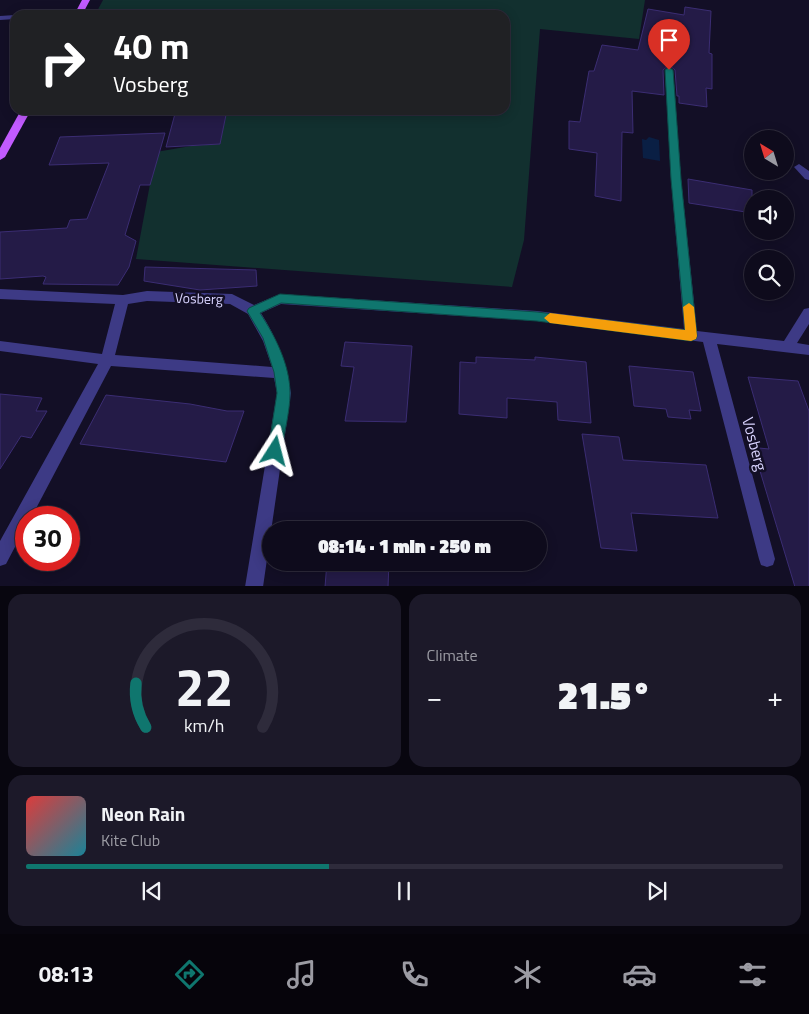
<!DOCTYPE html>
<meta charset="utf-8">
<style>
:root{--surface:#0e0b1c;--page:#1c1929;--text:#f1f3f6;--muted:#9b9ba3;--line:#2e2b3b;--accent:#0f766e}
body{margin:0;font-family:"Titillium Web",sans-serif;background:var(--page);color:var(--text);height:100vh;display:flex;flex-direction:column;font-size:19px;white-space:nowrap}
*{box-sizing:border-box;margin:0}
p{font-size:16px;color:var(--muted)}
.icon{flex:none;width:28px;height:28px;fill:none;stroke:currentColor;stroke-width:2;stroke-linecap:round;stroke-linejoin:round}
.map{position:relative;height:586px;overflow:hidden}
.sheet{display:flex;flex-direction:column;gap:8px;padding:8px;background:#08060f;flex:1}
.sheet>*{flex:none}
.guide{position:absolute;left:10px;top:10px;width:500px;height:105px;border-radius:15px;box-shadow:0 2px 12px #0003,0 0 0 1px var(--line);background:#202124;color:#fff;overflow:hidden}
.needle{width:32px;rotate:322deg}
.fabs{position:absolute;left:744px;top:130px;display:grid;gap:10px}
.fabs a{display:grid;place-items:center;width:50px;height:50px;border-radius:50%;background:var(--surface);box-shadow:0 2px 12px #0003,0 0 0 1px var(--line);font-size:25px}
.speed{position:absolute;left:15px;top:506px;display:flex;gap:10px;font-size:25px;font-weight:700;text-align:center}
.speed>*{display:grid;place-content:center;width:65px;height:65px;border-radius:50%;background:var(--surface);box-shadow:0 2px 12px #0003,0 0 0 1px var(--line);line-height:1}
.speed .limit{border:8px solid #d22;background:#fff;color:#111}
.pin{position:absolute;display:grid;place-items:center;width:42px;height:42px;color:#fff;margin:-51px -21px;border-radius:50% 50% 50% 0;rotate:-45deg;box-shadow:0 0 5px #0007}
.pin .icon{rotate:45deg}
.me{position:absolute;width:55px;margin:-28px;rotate:9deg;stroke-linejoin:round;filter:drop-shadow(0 0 4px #0008)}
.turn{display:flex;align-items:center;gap:18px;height:105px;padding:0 20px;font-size:22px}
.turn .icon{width:65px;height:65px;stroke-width:2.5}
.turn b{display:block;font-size:35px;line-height:42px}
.big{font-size:38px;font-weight:800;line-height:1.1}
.sheet .tile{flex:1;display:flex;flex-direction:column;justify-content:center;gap:8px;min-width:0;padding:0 18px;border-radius:15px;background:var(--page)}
.sheet .dial{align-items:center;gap:0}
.dial svg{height:130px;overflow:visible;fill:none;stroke:var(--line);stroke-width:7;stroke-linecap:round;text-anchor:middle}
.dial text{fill:var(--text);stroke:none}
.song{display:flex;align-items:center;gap:15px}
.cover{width:60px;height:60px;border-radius:8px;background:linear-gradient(135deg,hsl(0 70% 55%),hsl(190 70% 35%))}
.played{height:5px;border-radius:2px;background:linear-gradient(90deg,var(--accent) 40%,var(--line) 40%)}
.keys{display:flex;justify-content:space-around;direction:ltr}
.heat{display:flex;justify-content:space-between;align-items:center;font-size:28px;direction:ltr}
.sheet .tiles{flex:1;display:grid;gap:8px;grid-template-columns:1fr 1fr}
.tile:last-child{grid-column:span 2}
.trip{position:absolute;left:262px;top:521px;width:285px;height:50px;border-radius:25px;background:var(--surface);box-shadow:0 2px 12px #0003,0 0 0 1px var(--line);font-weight:800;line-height:50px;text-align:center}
.tabs{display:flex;height:80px;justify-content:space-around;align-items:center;background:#06040b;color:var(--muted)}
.tabs .icon{width:35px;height:35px}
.tabs .on{color:var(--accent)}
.tabs b{font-size:22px;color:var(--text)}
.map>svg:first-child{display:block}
</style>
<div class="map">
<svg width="809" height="587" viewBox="0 0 809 587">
<rect width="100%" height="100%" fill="#130f26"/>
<!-- green -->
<polygon fill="#12302f" points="103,0 645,0 639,39 540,29 524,240 512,287 136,259 156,152 191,146 220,144 227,110 505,110 505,15 95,15"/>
<!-- water -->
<polygon fill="#0a1f44" points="649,137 659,140 660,161 643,158 642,139 646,140"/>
<!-- building -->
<g fill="#241b47" stroke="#3b2d73">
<polygon points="685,7 711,11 709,53 712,54 712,89 706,88 707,107 679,103 679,96 677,96 675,70 669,65 663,70 664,95 632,91 633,133 622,132 621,201 595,196 597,153 569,149 569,121 580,122 589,71 594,71 602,45 638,50 648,9 684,15"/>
<polygon points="176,110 227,110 220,144 166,147"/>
<polygon points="165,133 150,185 140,185 125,235 136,241 129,267 118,285 43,284 46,277 43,276 0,279 0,232 67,228 70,220 87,219 109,163 49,165 60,137"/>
<polygon points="688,179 752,190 752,213 689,203"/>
<polygon points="145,267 256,270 257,286 200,290 144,281"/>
<polygon points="345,342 412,346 406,422 345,421 354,367 341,366"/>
<polygon points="476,357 535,360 535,357 586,362 591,423 558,420 557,402 507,398 507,418 459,414 460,362 476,363"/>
<polygon points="629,366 693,372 701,411 689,410 691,419 668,417 666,409 634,406"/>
<polygon points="748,377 798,381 809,411 809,587 795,587 760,471 765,471 759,448 769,449"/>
<polygon points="0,394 42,398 36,411 47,411 31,438 21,436 0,469"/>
<polygon points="106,395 190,404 227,411 244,411 226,462 80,444"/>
<polygon points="582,434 619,437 623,460 706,465 718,518 631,513 637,551 601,548"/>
<polygon points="327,562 389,562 388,587 325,587"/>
</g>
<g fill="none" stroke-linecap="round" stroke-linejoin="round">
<!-- minor -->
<g fill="#3d3a85" fill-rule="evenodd">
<polygon points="67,13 78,13 82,15 66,15"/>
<polygon points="15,15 15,19 0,20 0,16"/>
<path d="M669,67l4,3 8,109 16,152 87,10 20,-32 5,-1v16l-12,19 12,2v10l-92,-11 58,215 -2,6 -6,2 -6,-2 -2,-6 -56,-217 -166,-21 -256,-17 -20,9c16,25 25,51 30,80l-28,194h-18l32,-194 -3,-15 -163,-12 -80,152h-5v8l-20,38 -6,2v-25l98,-177 -98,-13v-10l102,13 13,-50 -115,-5v-10l123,6 24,-4 85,3 22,11 26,-11 257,17 147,18 -13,-150 -6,-109zM147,301l83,3 18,10 15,27 9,26 -157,-12 13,-51z"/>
<polygon points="799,164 809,171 809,180 805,179 794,167"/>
</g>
<!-- major -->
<g fill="#c25bff" fill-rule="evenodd">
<polygon points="82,0 90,0 82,15 74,15"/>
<polygon points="21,110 31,110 5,157 0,160 0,148"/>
</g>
</g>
<!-- route -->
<path fill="#0f766e" stroke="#0a4d48" d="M669,67l4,3 8,109 16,157 -1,3 -5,2 -154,-20 -256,-18 -21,10c15,23 30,52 30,80 0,19 -6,39 -8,58l-2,4 -5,2 -5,-2 -2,-4 9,-58 -3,-21 -11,-34 -16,-27 2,-3 31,-14 257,18 148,18 -14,-151 -6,-109z"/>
<!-- slow -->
<polygon fill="#f59e0b" points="689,303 694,307 697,336 696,339 691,341 550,323 544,318 550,313 685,330 683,307"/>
<g text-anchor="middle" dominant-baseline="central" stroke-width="5" stroke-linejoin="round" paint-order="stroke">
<!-- street labels -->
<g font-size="14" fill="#d9d4ff" stroke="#130f26">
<text transform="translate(199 298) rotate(2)">Vosberg</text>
</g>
<!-- near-street labels -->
<g font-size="16" fill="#d9d4ff" stroke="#130f26">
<text transform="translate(755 444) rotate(75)">Vosberg</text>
</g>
</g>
</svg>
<div class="fabs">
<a><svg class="needle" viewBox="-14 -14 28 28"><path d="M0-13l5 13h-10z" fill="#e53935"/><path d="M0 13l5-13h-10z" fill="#9b9ba3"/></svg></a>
<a><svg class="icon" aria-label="sound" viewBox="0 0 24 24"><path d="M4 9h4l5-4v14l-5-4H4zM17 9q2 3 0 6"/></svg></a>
<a><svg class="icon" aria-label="search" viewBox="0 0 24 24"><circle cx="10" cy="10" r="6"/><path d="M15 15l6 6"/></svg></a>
</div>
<div class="speed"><div class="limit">30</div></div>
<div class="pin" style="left:669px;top:70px;background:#d93025"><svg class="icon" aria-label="arrive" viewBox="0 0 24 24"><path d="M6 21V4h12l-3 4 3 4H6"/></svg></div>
<svg class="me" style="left:275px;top:451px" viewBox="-20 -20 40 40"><path d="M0-17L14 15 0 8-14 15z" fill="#0f766e" stroke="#fff" stroke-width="4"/></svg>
<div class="trip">08:14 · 1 min · 250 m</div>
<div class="guide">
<div class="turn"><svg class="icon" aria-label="right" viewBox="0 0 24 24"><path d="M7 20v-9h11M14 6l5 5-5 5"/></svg><div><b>40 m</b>Vosberg</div></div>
</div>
</div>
<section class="sheet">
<div class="tiles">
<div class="tile dial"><svg viewBox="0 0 100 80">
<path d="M14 69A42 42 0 1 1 86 69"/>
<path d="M14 69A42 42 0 0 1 8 42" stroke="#0f766e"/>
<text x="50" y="56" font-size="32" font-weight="700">22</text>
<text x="50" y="72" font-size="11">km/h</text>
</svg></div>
<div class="tile"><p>Climate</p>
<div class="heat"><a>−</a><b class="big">21.5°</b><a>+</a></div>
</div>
<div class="tile">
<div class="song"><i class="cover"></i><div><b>Neon Rain</b><p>Kite Club</p></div></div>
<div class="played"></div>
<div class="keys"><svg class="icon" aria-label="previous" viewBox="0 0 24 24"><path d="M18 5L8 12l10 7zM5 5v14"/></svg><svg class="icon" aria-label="pause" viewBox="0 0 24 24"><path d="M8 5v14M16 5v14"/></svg><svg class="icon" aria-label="next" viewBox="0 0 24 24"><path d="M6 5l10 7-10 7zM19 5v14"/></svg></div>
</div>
</div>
</section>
<nav class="tabs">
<b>08:13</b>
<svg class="icon on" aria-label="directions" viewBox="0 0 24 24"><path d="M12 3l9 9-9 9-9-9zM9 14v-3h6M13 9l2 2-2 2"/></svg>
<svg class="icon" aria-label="music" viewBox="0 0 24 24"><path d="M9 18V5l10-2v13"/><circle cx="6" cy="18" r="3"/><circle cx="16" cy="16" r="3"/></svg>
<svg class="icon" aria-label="phone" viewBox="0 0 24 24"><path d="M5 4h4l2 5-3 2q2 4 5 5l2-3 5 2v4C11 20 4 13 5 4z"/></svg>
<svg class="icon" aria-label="climate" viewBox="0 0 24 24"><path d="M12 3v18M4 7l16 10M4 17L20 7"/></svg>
<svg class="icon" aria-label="car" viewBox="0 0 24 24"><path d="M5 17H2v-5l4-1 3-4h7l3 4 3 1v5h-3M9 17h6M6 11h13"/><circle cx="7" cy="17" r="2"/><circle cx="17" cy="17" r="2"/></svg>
<svg class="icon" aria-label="filters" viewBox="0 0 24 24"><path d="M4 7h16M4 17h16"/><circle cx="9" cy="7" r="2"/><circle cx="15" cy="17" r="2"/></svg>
</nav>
